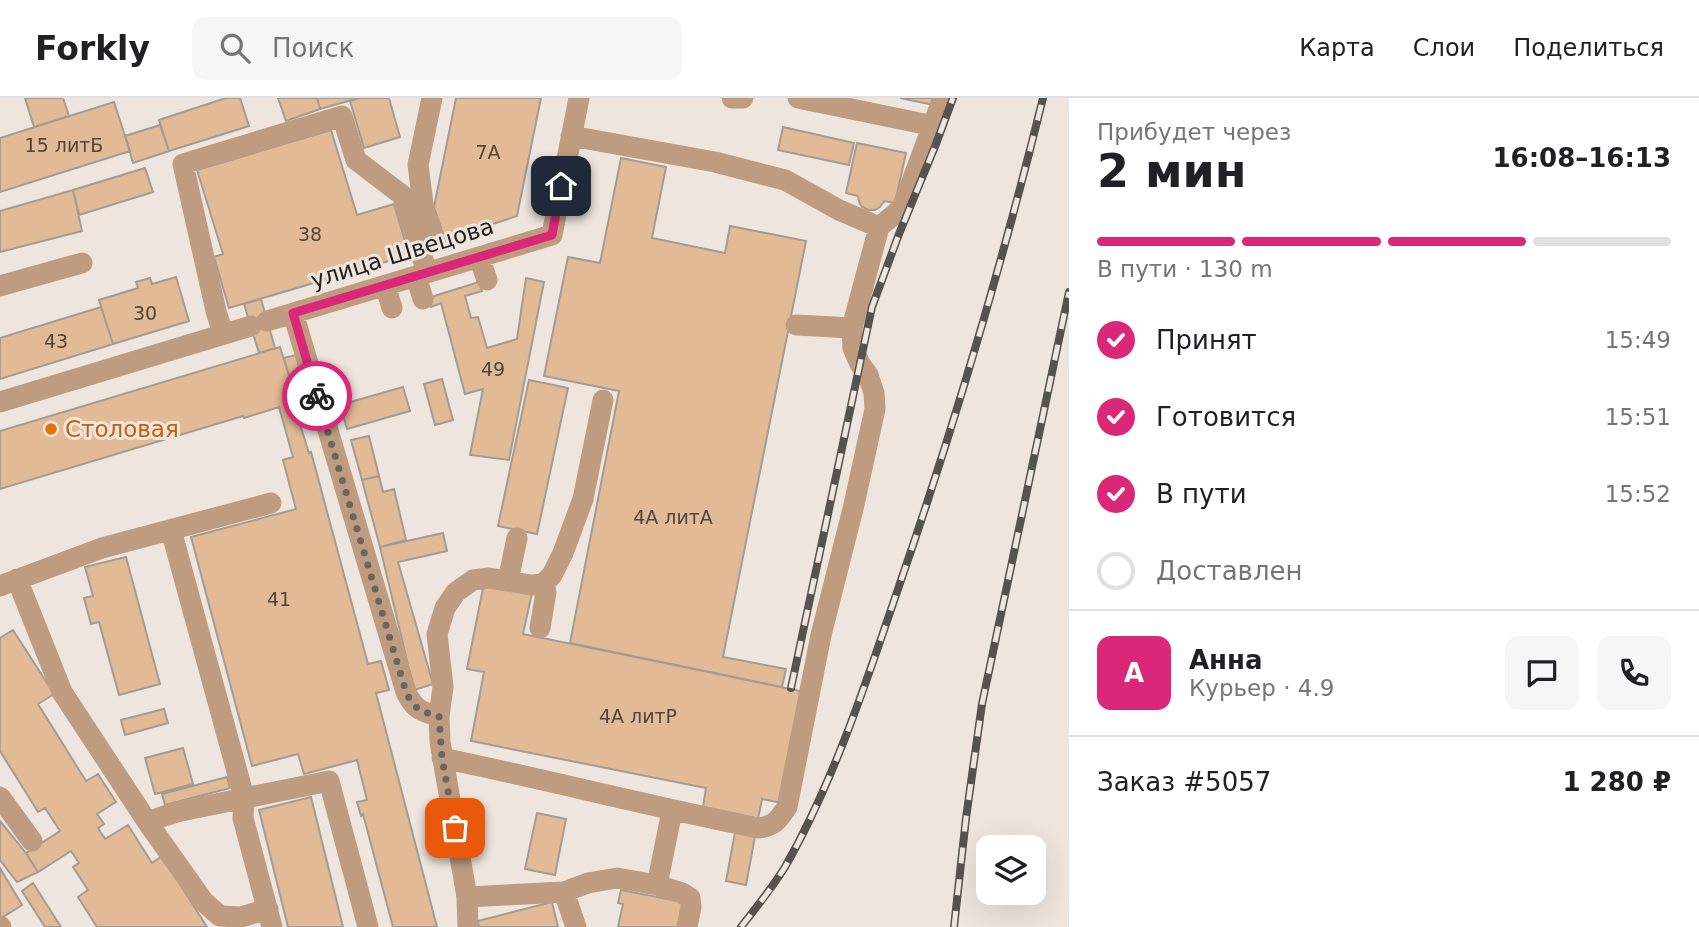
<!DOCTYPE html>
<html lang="ru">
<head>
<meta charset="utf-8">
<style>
	:root { --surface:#fff; --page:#f6f6f6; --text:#202124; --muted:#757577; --line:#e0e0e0; --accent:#db2777 }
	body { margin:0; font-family:"DejaVu Sans",sans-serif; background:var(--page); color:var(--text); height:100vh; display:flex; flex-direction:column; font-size:26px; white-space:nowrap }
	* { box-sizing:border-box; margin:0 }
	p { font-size:23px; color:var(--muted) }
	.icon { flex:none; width:38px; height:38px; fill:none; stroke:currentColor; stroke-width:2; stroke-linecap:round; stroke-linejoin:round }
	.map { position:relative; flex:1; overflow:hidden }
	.sheet { display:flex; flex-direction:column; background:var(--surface); width:630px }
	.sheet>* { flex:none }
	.controls { position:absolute; left:976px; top:737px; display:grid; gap:14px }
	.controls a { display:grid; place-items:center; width:70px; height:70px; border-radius:14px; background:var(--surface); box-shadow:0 7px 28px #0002; font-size:35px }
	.pin { position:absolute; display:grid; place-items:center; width:60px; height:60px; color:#fff; margin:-30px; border-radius:14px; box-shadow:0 4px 10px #0006 }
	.courier { position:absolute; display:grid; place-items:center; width:70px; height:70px; margin:-35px; border:5px solid #db2777; border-radius:50%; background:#fff; color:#222; box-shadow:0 2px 9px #0007 }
	.overview em { font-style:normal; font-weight:600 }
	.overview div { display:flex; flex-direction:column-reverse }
	.overview { display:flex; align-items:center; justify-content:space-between; height:119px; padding:0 28px }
	h1 { font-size:46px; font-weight:600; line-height:52px }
	.bar { display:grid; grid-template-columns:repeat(4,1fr); gap:10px 7px; align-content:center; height:84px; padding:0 28px }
	.bar i { height:9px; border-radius:5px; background:var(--line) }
	.bar .on { background:var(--accent) }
	.bar p { grid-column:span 4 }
	.line { display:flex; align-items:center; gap:18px; padding:0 28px; border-top:2px solid var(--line) }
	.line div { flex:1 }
	.round { display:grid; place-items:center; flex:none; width:74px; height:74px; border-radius:14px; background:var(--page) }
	ol { padding:0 28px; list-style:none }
	li { display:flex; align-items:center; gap:21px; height:77px }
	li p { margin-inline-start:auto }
	li .icon { padding:7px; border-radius:50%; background:var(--accent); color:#fff; stroke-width:4 }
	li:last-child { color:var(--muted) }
	li i { width:38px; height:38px; border:4px solid var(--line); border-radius:50% }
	header { display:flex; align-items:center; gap:42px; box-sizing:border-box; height:98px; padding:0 35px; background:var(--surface); border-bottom:2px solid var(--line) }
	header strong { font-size:33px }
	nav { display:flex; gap:38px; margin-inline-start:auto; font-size:24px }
	.search { width:490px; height:63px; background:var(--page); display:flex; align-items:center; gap:18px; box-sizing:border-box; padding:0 24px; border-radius:14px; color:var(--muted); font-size:26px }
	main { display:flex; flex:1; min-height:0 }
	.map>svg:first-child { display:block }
	.building { fill:#e2bb96; stroke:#a39c95; stroke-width:2 }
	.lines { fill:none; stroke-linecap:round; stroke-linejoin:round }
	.minor { stroke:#bf9c80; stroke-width:21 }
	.rail-casing { stroke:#56524e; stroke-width:8 }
	.rail { stroke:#eee6de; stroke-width:5; stroke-dasharray:16; stroke-linecap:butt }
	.done { stroke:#696560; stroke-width:7; stroke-dasharray:0 12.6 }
	.route { stroke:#db2777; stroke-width:9 }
	.food-dot { fill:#e8710a; stroke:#eee6de; stroke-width:2.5 }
	.labels { text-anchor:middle; stroke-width:6; stroke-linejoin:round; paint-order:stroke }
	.number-label { font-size:19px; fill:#52463a }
	.street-label { font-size:23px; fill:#221f1c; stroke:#eee6de }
	.food-label { font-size:23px; fill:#c56008; stroke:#eee6de; text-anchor:start }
</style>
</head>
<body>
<header>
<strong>Forkly</strong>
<div class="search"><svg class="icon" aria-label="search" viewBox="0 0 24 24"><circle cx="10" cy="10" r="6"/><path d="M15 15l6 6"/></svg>Поиск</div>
<nav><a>Карта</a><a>Слои</a><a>Поделиться</a></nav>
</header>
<main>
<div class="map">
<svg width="1069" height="829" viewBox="0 0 1069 829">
	<rect width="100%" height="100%" fill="#eee6de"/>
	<path class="building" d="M 25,0 L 63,0 L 69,18 L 34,29 Z
		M 226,0 L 240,0 L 249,28 L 169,53 L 159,22 Z
		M 278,0 L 317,0 L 320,11 L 286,23 Z
		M 317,0 L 359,0 L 320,11 Z
		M 359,0 L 389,0 L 400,39 L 364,50 L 350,3 Z
		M 456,0 L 541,0 L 517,118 L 445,142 L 434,109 Z
		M 900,0 L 935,0 L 934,7 Z
		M 114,4 L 130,53 L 0,94 L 0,40 Z
		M 160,27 L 169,53 L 133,65 L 125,38 Z
		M 783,29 L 854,45 L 849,67 L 778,52 Z
		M 331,32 L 357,117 L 394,106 L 409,157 L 229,210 L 214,159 L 223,156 L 197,72 Z
		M 857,45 L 906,55 L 895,105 L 884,103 L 880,109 L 875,112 L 868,112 L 862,109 L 859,104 L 858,98 L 846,95 Z
		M 621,60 L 666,69 L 652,140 L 725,155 L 730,128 L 806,143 L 723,559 L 786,571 L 782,589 L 570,545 L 619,293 L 544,278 L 568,159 L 600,165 Z
		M 145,70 L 153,94 L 79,117 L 73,92 Z
		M 73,92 L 82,133 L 0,154 L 0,113 Z
		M 176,179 L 189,223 L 113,246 L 99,202 L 138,190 L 136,184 L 150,180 L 152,186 Z
		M 526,180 L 544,184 L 509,362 L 470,357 L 483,291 L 465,296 L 441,205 L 431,209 L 428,200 L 479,184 L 482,193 L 465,198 L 471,220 L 478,219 L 487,250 L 517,241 Z
		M 261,201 L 275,250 L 259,255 L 244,206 Z
		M 101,209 L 113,246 L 0,281 L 0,240 Z
		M 280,249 L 297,303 L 293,304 L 309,355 L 311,354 L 368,566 L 381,563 L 389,592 L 376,595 L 437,829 L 393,829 L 363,716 L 361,718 L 357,704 L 367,702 L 357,662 L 304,676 L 298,656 L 252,668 L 191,439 L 296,411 L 283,362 L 293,359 L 279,309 L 244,320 L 243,318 L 0,391 L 0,333 Z
		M 296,257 L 302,278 L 290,281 L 284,260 Z
		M 442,281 L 453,322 L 435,327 L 424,286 Z
		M 529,282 L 568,290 L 537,436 L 498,428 Z
		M 403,289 L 410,313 L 347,331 L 340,307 Z
		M 369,338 L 379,378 L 362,382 L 351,342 Z
		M 379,378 L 383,394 L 394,391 L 406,442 L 380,449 L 362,382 Z
		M 443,435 L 447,453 L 398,464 L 433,586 L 414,592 L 380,449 Z
		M 126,459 L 160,586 L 119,597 L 99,524 L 91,526 L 84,500 L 93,498 L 85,469 Z
		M 484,485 L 532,495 L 523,536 L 805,594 L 782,705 L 762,701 L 758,721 L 703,709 L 706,690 L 471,643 L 484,574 L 467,571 Z
		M 13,532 L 54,596 L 38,606 L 86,683 L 98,676 L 116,704 L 97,716 L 104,726 L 98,730 L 105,741 L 128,727 L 152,765 L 162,758 L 207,829 L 97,829 L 78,799 L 88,792 L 73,769 L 79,765 L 71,753 L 38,774 L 26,755 L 60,733 L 45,710 L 38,714 L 0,653 L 0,540 Z
		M 164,611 L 168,625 L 125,637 L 121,622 Z
		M 183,650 L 193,686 L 155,696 L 145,660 Z
		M 227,679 L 230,690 L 165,707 L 162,696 Z
		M 311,699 L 343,829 L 288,829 L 259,712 Z
		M 537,715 L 566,721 L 555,777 L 525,771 Z
		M 0,723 L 26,755 L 38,774 L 17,784 L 0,762 Z
		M 736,729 L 756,733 L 746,787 L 726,783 Z
		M 0,770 L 22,807 L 0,821 Z
		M 33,785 L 61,829 L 45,829 L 22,793 Z
		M 621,792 L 683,804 L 678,829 L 618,829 L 623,806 L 618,805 Z
		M 552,804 L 558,829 L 479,829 L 478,823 Z"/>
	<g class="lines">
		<path class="minor" d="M 432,0 L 418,67 L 424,113 L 436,144
			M 732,0 L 743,0
			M 798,0 L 934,28
			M 571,38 L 715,64 L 785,82 L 839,112 L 879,129
			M 479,159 L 487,182
			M 416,178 L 423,201
			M 385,187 L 392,210
			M 0,188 L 82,165
			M 293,215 L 406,594 C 414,611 421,614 439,618
			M 267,223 L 552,137 L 579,0
			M 796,227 L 852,230
			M 223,236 L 216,213 L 183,66 L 342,18 L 356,62 L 402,97 L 427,174
			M 0,304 L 251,228
			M 171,432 L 244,699 L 243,720 L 272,829
			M 17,481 L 62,594 L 148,725 L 204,804 L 220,818 L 241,819 L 268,811
			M 508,483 L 517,440
			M 0,488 L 102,450 L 271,405
			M 540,530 L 546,494 L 543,486
			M 442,660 C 548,682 653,709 759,730 C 775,728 778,722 787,709 L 821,537 L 853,411 L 875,311 L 874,295 L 868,277 L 860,266 L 853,250 L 852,230 L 879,129 L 902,110 L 943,0
			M 0,699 L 32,743
			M 148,725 L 161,719 L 181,713 L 329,683 L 368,829
			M 657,787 L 672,713
			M 564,794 L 576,829
			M 467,799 L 564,794 L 588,785 L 617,780 L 657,787 L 682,795 L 690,800 L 691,809 L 687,829
			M 0,828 L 1,829
			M 468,829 L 467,799 L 440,644 L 439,618 L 443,589 L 437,536 L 445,510 L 456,494 L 473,482 L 489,480 L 531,487 L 543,486 L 552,477 L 563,455 L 583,401 L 603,302"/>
		<g class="rail-casing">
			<path id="rail" d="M 791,590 L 872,209 L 899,136 L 936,46 L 953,0
				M 741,829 C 756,810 772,790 785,769 C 833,685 866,585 897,494 C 953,332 1002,167 1043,0
				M 954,829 L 966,720 L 982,606 L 1069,194"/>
		</g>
		<use href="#rail" class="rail"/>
	</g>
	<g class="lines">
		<path class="done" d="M 317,298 L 406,594 C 414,611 421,614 439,618 L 442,660 L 455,730"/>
		<path class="route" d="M 317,298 L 293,215 L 552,137 L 561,88"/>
	</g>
	<circle class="food-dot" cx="51" cy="331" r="7"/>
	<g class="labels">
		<g class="number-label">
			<text x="64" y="54">15 литБ</text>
			<text x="488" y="61">7А</text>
			<text x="310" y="143">38</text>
			<text x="145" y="222">30</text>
			<text x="56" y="250">43</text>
			<text x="493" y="278">49</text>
			<text x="673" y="426">4А литА</text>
			<text x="279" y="508">41</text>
			<text x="638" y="625">4А литР</text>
		</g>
		<g class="street-label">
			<text transform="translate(402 155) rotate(-17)" y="8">улица Швецова</text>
		</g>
		<g class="food-label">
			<text x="65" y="339">Столовая</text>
		</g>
	</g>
</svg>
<div class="controls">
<a><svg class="icon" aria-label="layers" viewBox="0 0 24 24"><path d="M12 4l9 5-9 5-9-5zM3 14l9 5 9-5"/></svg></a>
</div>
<div class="pin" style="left:455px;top:730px;background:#ea580c"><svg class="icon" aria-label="bag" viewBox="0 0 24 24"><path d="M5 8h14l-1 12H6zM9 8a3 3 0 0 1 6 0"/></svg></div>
<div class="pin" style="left:561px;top:88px;background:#1f2937"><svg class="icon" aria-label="home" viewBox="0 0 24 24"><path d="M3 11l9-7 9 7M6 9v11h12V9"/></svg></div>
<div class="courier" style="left:317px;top:298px"><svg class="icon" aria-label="bike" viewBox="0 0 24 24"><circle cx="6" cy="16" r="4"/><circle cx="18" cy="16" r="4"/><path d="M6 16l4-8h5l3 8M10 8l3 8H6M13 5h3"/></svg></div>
</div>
<section class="sheet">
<div class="overview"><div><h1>2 мин</h1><p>Прибудет через</p></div><em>16:08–16:13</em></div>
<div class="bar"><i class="on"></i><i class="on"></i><i class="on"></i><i></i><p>В пути · 130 m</p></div>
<ol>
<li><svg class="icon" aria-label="check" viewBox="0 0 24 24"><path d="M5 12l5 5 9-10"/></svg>Принят<p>15:49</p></li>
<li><svg class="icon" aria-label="check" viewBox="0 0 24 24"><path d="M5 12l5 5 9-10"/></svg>Готовится<p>15:51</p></li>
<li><svg class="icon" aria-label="check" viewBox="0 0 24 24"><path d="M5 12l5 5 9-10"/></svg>В пути<p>15:52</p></li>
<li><i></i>Доставлен</li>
</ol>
<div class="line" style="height:126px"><b class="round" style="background:var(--accent);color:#fff">А</b><div><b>Анна</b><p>Курьер · 4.9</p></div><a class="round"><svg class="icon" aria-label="chat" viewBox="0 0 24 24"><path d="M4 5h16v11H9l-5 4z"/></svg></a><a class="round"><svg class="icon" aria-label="phone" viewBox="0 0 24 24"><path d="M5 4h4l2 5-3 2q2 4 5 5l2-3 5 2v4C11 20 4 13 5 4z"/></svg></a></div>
<div class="line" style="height:91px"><div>Заказ #5057</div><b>1 280 ₽</b></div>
</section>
</main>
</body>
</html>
